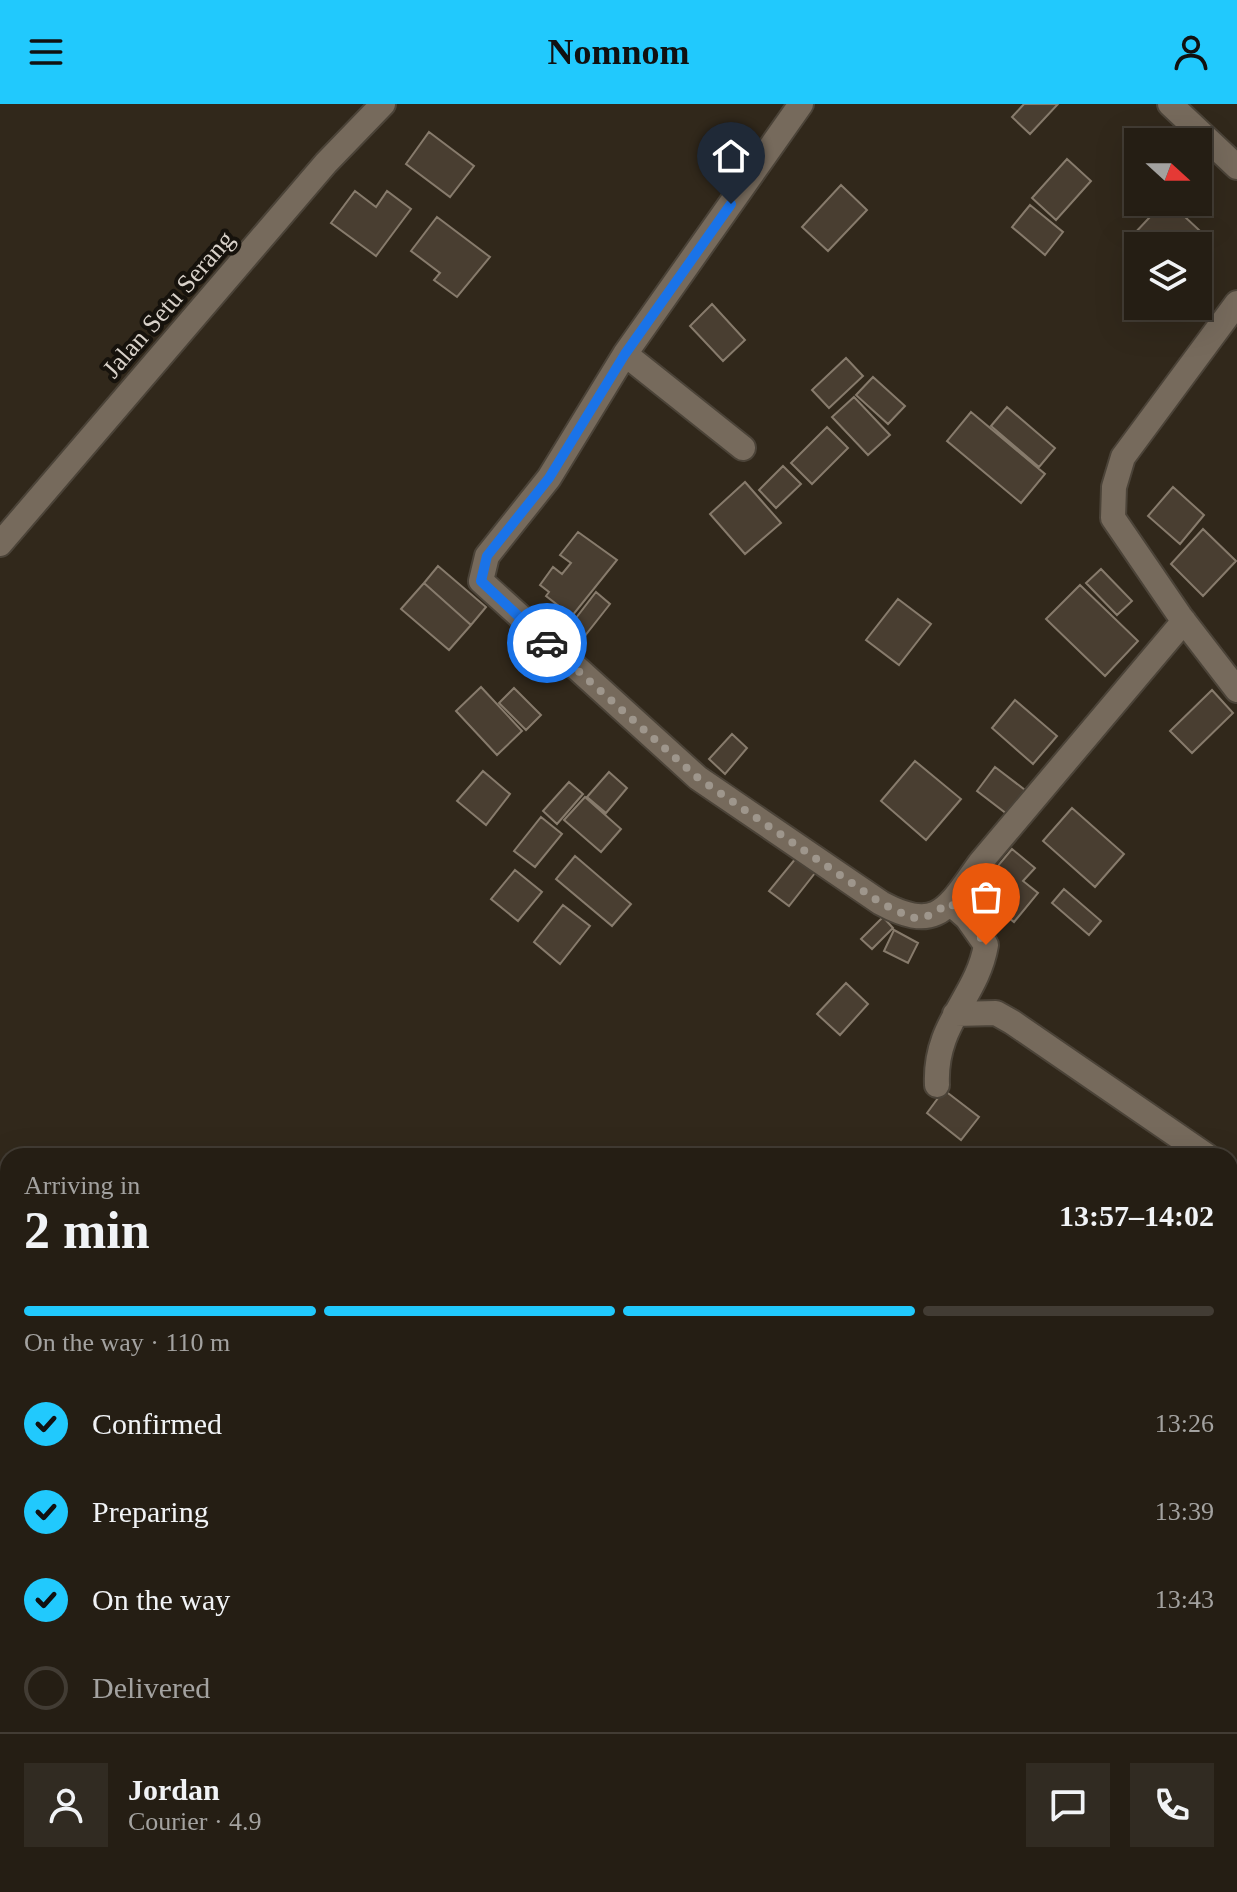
<!DOCTYPE html>
<html lang="en">
<head>
<meta charset="utf-8">
<style>
	:root { --surface:#251e14; --page:#312b22; --text:#f1f3f6; --muted:#a3a2a0; --line:#423c34; --accent:#21c9fd }
	body { margin:0; font-family:"Times New Roman",serif; background:var(--page); color:var(--text); height:100vh; display:flex; flex-direction:column; font-size:30px; white-space:nowrap }
	* { box-sizing:border-box; margin:0 }
	p { font-size:26px; color:var(--muted) }
	.icon { flex:none; width:44px; height:44px; fill:none; stroke:currentColor; stroke-width:2; stroke-linecap:round; stroke-linejoin:round }
	.map { position:relative; flex:1; overflow:hidden }
	.sheet { position:absolute; left:0px; top:1044px; width:1238px; height:744px; display:flex; flex-direction:column; background:var(--surface); border-radius:24px 24px 0 0; box-shadow:0 8px 32px #0002,0 0 0 2px var(--line) }
	.sheet>* { flex:none }
	.needle { width:52px; rotate:111deg }
	.buttons { position:absolute; left:1124px; top:24px; display:grid; gap:16px }
	.buttons a { display:grid; place-items:center; width:88px; height:88px; border-radius:0px; background:var(--surface); box-shadow:0 8px 32px #0002,0 0 0 2px var(--line); font-size:40px }
	.pin { position:absolute; display:grid; place-items:center; width:68px; height:68px; color:#fff; margin:-82px -34px; border-radius:50% 50% 50% 0; rotate:-45deg; box-shadow:0 0 8px #0007 }
	.pin .icon { rotate:45deg }
	.courier { position:absolute; display:grid; place-items:center; width:80px; height:80px; margin:-40px; border:6px solid #1a73e8; border-radius:50%; background:#fff; color:#222; box-shadow:0 2px 10px #0007 }
	.summary em { font-style:normal; font-weight:700 }
	.summary div { display:flex; flex-direction:column-reverse }
	.summary { display:flex; align-items:center; justify-content:space-between; height:136px; padding:0 24px }
	h1 { font-size:52px; font-weight:700; line-height:60px }
	.bar { display:grid; grid-template-columns:repeat(4,1fr); gap:12px 8px; align-content:center; height:96px; padding:0 24px }
	.bar i { height:10px; border-radius:6px; background:var(--line) }
	.bar .selected { background:var(--accent) }
	.bar p { grid-column:span 4 }
	.line { display:flex; align-items:center; gap:20px; padding:0 24px; border-top:2px solid var(--line) }
	.line div { flex:1 }
	.round { display:grid; place-items:center; flex:none; width:84px; height:84px; border-radius:0px; background:var(--page) }
	ol { padding:0 24px; list-style:none }
	li { display:flex; align-items:center; gap:24px; height:88px }
	li p { margin-inline-start:auto }
	li .icon { padding:8px; border-radius:50%; background:var(--accent); color:#111; stroke-width:4 }
	li:last-child { color:var(--muted) }
	li i { width:44px; height:44px; border:4px solid var(--line); border-radius:50% }
	header { display:flex; justify-content:space-between; align-items:center; height:104px; padding:0 24px; background:var(--accent); color:#111; font-size:36px; font-weight:700 }
	.map>svg:first-child { display:block }
	.building { fill:#493e31; stroke:#877b6c; stroke-width:2 }
	.lines { fill:none; stroke-linecap:round; stroke-linejoin:round }
	.minor-casing { stroke:#4b4338; stroke-width:28 }
	.tertiary-casing { stroke:#4b4338; stroke-width:28 }
	.minor { stroke:#766a5c; stroke-width:24 }
	.tertiary { stroke:#766a5c; stroke-width:24 }
	.done { stroke:#9e968c; stroke-width:8; stroke-dasharray:0 14.4 }
	.route { stroke:#1a73e8; stroke-width:10 }
	.labels { text-anchor:middle; stroke-width:8; stroke-linejoin:round; paint-order:stroke }
	.street-label { font-size:26px; fill:#d8d1c9; stroke:#16120c }
</style>
</head>
<body>
<header><svg class="icon" aria-label="menu" viewBox="0 0 24 24"><path d="M4 6h16M4 12h16M4 18h16"/></svg>Nomnom<svg class="icon" aria-label="person" viewBox="0 0 24 24"><circle cx="12" cy="8" r="4"/><path d="M4 21q1-7 8-7t8 7"/></svg></header>
<div class="map">
<svg width="1237" height="1788" viewBox="0 0 1237 1788">
	<rect width="100%" height="100%" fill="#31281b"/>
	<path class="building" d="M 1024,0 L 1058,0 L 1030,30 L 1012,13 Z
		M 429,28 L 474,62 L 450,93 L 406,60 Z
		M 1067,55 L 1091,77 L 1056,116 L 1032,94 Z
		M 841,81 L 867,106 L 828,147 L 802,123 Z
		M 355,87 L 376,103 L 387,87 L 411,105 L 376,152 L 331,119 Z
		M 1164,98 L 1169,98 L 1199,126 L 1183,142 L 1145,142 L 1133,131 Z
		M 1030,101 L 1063,128 L 1045,151 L 1012,123 Z
		M 437,113 L 490,153 L 457,193 L 434,176 L 440,169 L 411,147 Z
		M 712,200 L 745,236 L 723,257 L 690,222 Z
		M 846,254 L 863,272 L 829,304 L 812,286 Z
		M 873,273 L 905,302 L 888,320 L 856,291 Z
		M 854,293 L 890,331 L 868,351 L 832,313 Z
		M 1007,303 L 1055,344 L 1039,363 L 991,322 Z
		M 971,308 L 1045,370 L 1021,399 L 947,337 Z
		M 827,323 L 848,344 L 812,380 L 791,359 Z
		M 783,362 L 801,380 L 776,404 L 759,386 Z
		M 745,378 L 781,419 L 745,450 L 710,410 Z
		M 1173,383 L 1204,411 L 1180,440 L 1148,412 Z
		M 1203,425 L 1236,457 L 1203,492 L 1171,460 Z
		M 578,428 L 617,456 L 572,512 L 546,492 L 549,488 L 540,481 L 553,463 L 562,470 L 571,459 L 560,451 Z
		M 438,462 L 486,503 L 471,521 L 424,479 Z
		M 1101,465 L 1132,497 L 1117,511 L 1086,479 Z
		M 424,479 L 471,521 L 449,546 L 401,505 Z
		M 1080,481 L 1138,537 L 1105,572 L 1046,515 Z
		M 596,488 L 610,500 L 580,538 L 566,527 Z
		M 898,495 L 931,520 L 899,561 L 866,536 Z
		M 481,583 L 522,627 L 497,651 L 456,607 Z
		M 514,584 L 541,611 L 526,626 L 499,599 Z
		M 1212,586 L 1233,609 L 1192,649 L 1170,627 Z
		M 1015,596 L 1057,632 L 1033,660 L 992,624 Z
		M 732,630 L 747,644 L 725,670 L 709,655 Z
		M 915,657 L 961,695 L 926,736 L 881,697 Z
		M 995,663 L 1025,686 L 1007,710 L 977,687 Z
		M 483,667 L 510,690 L 486,721 L 457,697 Z
		M 609,668 L 627,684 L 606,709 L 587,693 Z
		M 569,678 L 583,690 L 557,720 L 543,707 Z
		M 585,693 L 621,725 L 601,748 L 564,716 Z
		M 1072,704 L 1124,750 L 1095,783 L 1043,737 Z
		M 541,713 L 562,730 L 535,763 L 514,747 Z
		M 1012,745 L 1035,764 L 1023,777 L 1038,789 L 1014,818 L 976,788 Z
		M 575,752 L 631,800 L 612,822 L 556,775 Z
		M 796,754 L 815,769 L 789,802 L 769,787 Z
		M 515,766 L 542,788 L 518,817 L 491,795 Z
		M 1064,785 L 1101,817 L 1089,831 L 1052,799 Z
		M 563,801 L 590,822 L 560,860 L 534,838 Z
		M 883,813 L 893,824 L 872,845 L 861,835 Z
		M 894,826 L 918,839 L 908,859 L 884,847 Z
		M 846,879 L 868,900 L 840,931 L 817,910 Z
		M 944,986 L 979,1013 L 961,1036 L 927,1009 Z"/>
	<g class="lines">
		<g class="minor-casing">
			<path id="minor" d="M 801,0 L 625,250 L 549,374 L 487,452 L 481,477 L 698,674 L 881,799 C 938,830 948,803 980,759 L 1184,517
				M 1170,0 L 1237,63
				M 1237,199 L 1123,353 L 1114,383 L 1113,414 L 1180,512 L 1237,586
				M 625,250 L 743,344
				M 955,910 L 996,909 L 1012,918 L 1207,1052
				M 937,981 C 934,919 977,894 986,841 L 967,814 L 950,799
				M 1230,1070 L 1237,1075
				M 1230,1257 L 1237,1249"/>
		</g>
		<g class="tertiary-casing">
			<path id="tertiary" d="M 0,440 L 326,59 L 383,0"/>
		</g>
		<use href="#minor" class="minor"/>
		<use href="#tertiary" class="tertiary"/>
	</g>
	<g class="lines">
		<path class="done" d="M 547,539 L 698,674 L 881,799 L 912,814 L 926,813 L 950,799 L 967,814 L 986,841"/>
		<path class="route" d="M 547,539 L 481,477 L 487,452 L 549,374 L 625,250 L 731,100"/>
	</g>
	<g class="labels">
		<g class="street-label">
			<text transform="translate(168 200) rotate(-49)" y="9">Jalan Setu Serang</text>
		</g>
	</g>
</svg>
<div class="buttons">
<a><svg class="needle" viewBox="-14 -14 28 28"><path d="M0-13l5 13h-10z" fill="#e53935"/><path d="M0 13l5-13h-10z" fill="#a3a2a0"/></svg></a>
<a><svg class="icon" aria-label="layers" viewBox="0 0 24 24"><path d="M12 4l9 5-9 5-9-5zM3 14l9 5 9-5"/></svg></a>
</div>
<div class="pin" style="left:986px;top:841px;background:#ea580c"><svg class="icon" aria-label="bag" viewBox="0 0 24 24"><path d="M5 8h14l-1 12H6zM9 8a3 3 0 0 1 6 0"/></svg></div>
<div class="pin" style="left:731px;top:100px;background:#1f2937"><svg class="icon" aria-label="home" viewBox="0 0 24 24"><path d="M3 11l9-7 9 7M6 9v11h12V9"/></svg></div>
<div class="courier" style="left:547px;top:539px"><svg class="icon" aria-label="car" viewBox="0 0 24 24"><path d="M5 17H2v-5l4-1 3-4h7l3 4 3 1v5h-3M9 17h6M6 11h13"/><circle cx="7" cy="17" r="2"/><circle cx="17" cy="17" r="2"/></svg></div>
<section class="sheet">
<div class="summary"><div><h1>2 min</h1><p>Arriving in</p></div><em>13:57–14:02</em></div>
<div class="bar"><i class="selected"></i><i class="selected"></i><i class="selected"></i><i></i><p>On the way · 110 m</p></div>
<ol>
<li><svg class="icon" aria-label="check" viewBox="0 0 24 24"><path d="M5 12l5 5 9-10"/></svg>Confirmed<p>13:26</p></li>
<li><svg class="icon" aria-label="check" viewBox="0 0 24 24"><path d="M5 12l5 5 9-10"/></svg>Preparing<p>13:39</p></li>
<li><svg class="icon" aria-label="check" viewBox="0 0 24 24"><path d="M5 12l5 5 9-10"/></svg>On the way<p>13:43</p></li>
<li><i></i>Delivered</li>
</ol>
<div class="line" style="height:144px"><a class="round"><svg class="icon" aria-label="person" viewBox="0 0 24 24"><circle cx="12" cy="8" r="4"/><path d="M4 21q1-7 8-7t8 7"/></svg></a><div><b>Jordan</b><p>Courier · 4.9</p></div><a class="round"><svg class="icon" aria-label="chat" viewBox="0 0 24 24"><path d="M4 5h16v11H9l-5 4z"/></svg></a><a class="round"><svg class="icon" aria-label="phone" viewBox="0 0 24 24"><path d="M5 4h4l2 5-3 2q2 4 5 5l2-3 5 2v4C11 20 4 13 5 4z"/></svg></a></div>
</section>
</div>
</body>
</html>
